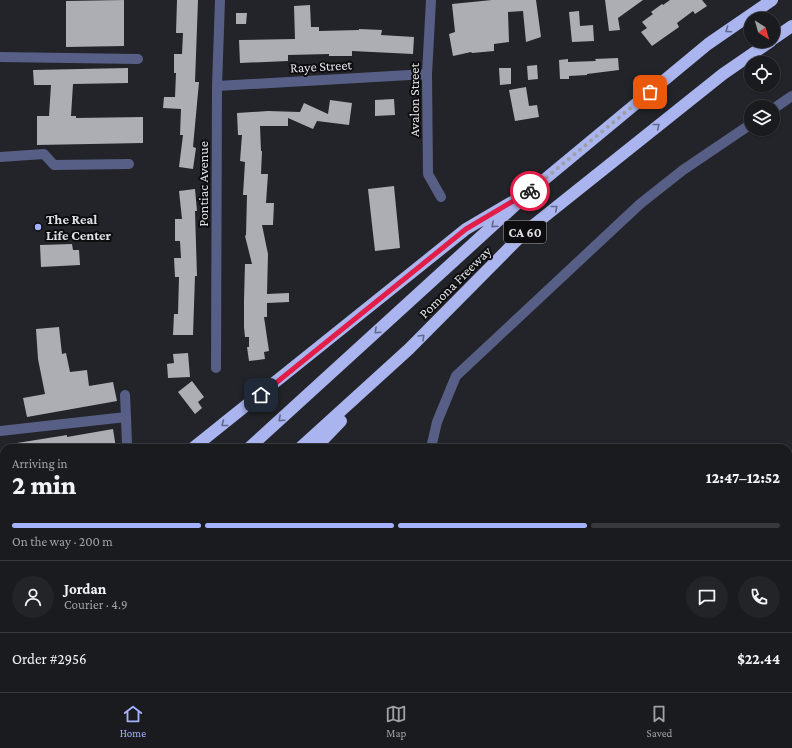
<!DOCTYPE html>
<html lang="en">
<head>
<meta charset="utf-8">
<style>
	:root { --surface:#1a1b1f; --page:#232428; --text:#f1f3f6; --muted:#9fa1a4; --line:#38393d; --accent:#a4b1fc }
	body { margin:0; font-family:"Crimson Pro",serif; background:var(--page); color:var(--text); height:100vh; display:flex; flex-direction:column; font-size:15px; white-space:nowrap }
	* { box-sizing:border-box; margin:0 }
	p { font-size:13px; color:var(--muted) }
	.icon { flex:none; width:22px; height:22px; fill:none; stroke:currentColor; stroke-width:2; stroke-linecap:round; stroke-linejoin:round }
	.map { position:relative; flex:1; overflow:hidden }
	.panel { position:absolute; left:0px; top:444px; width:792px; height:248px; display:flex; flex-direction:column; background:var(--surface); border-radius:12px 12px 0 0; box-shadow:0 1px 3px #0004,0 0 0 1px var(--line) }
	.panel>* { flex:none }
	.needle { width:26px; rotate:143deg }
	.buttons { position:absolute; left:744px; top:12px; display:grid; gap:8px }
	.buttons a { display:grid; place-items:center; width:36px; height:36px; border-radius:50%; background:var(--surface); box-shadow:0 1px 3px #0004,0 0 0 1px var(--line); font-size:20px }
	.pin { position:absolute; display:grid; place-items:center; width:34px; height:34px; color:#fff; margin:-17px; border-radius:8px; box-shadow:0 2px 6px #0006 }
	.courier { position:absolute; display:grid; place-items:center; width:40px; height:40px; margin:-20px; border:3px solid #e11d48; border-radius:50%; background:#fff; color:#222; box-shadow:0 1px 5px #0007 }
	.overview em { font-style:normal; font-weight:800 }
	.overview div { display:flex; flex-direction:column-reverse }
	.overview { display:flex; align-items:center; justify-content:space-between; height:68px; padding:0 12px }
	h1 { font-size:26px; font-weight:800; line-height:30px }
	.bar { display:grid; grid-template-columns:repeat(4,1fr); gap:6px 4px; align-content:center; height:48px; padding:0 12px }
	.bar i { height:5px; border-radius:3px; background:var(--line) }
	.bar .on { background:var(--accent) }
	.bar p { grid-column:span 4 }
	.line { display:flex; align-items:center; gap:10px; padding:0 12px; border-top:1px solid var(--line) }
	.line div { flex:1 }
	.round { display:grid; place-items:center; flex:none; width:42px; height:42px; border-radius:21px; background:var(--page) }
	.tab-bar { display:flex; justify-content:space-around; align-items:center; height:56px; border-top:1px solid var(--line); background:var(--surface); font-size:11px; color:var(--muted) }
	.tab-bar a { display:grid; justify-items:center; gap:2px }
	.tab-bar .on { color:var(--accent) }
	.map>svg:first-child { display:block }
	.water { fill:#0d0d36 }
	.building { fill:#acaeb4 }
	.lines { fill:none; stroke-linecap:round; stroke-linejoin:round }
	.minor { stroke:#585f86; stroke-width:10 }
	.highway { stroke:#aab5ef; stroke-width:12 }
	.rail { stroke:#abacaf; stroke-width:3; stroke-dasharray:2 4; stroke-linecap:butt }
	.oneway { stroke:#63698a }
	.done { stroke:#9e9fa3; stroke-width:4; stroke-dasharray:0 7.2 }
	.route { stroke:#e11d48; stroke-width:5 }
	.poi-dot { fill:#a4b1fc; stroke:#0d0d0f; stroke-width:1.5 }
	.labels { text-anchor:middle; stroke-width:4; stroke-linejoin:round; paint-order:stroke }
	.shield { fill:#0d0d0f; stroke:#a1a1a4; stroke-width:1 }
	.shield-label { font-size:13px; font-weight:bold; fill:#e0e1e4 }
	.street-label { font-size:14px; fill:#e0e1e4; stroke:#0d0d0f }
	.poi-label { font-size:14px; font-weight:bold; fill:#e0e1e4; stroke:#0d0d0f; text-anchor:start }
</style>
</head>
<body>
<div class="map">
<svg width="792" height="692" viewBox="0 0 792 692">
	<rect width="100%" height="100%" fill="#232429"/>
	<path class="water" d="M 165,688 L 319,688 L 319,692 L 161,692 Z"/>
	<path class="building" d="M 124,0 L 124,46 L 66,47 L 66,1 Z
		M 177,0 L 198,0 L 195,82 L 199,82 L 193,147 L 196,148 L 193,169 L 179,167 L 183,135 L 180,135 L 181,109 L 163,108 L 164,97 L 175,97 L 176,73 L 174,73 L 174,54 L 182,54 L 183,33 L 176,33 Z
		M 492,0 L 536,0 L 541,37 L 526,42 L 523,11 L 508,12 L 509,42 L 494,44 L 494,51 L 472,53 L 471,52 L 453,56 L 449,34 L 455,32 L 452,4 Z
		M 605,0 L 643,0 L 618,18 L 620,30 L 609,31 Z
		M 670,0 L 702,0 L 707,6 L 695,14 L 693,11 L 677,23 L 679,27 L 652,46 L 641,32 L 647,28 L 642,22 L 653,14 L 651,12 L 662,4 L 663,5 Z
		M 310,5 L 311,27 L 319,27 L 319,31 L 359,30 L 359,29 L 382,30 L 381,35 L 414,37 L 413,54 L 352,51 L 352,56 L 329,56 L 329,54 L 288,55 L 288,61 L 240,63 L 239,40 L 295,39 L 294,6 Z
		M 579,11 L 580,26 L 593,25 L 594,41 L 572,42 L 569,12 Z
		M 236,13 L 247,13 L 246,24 L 236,24 Z
		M 618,58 L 619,70 L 587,74 L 587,75 L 569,76 L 569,79 L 560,79 L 559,60 L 568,59 L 568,62 L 596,61 L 595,59 Z
		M 537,65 L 538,79 L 528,80 L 527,66 Z
		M 128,68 L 128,83 L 73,84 L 71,116 L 76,116 L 76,118 L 143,117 L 143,143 L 37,145 L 37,116 L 49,116 L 51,85 L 34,85 L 33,70 Z
		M 499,68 L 511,68 L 511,84 L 500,85 Z
		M 526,87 L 529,106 L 537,105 L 539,117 L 515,121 L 509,90 Z
		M 394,99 L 395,115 L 375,116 L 375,100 Z
		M 330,100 L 352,103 L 349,125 L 317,121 L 313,129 L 288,118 L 288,126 L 260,126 L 261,151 L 262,151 L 261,174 L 268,174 L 266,203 L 274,203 L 273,225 L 262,225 L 268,254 L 267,294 L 289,293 L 289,302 L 267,303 L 267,317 L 264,317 L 269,351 L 264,352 L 265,359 L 249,361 L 247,347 L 249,347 L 249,337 L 245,337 L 244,327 L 244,300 L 245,264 L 252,264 L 245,236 L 246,235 L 247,195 L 243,195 L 245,162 L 240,161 L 242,135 L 238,135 L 237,113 L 268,111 L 300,112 L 304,103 L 328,114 Z
		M 394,186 L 400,248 L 375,251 L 368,189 Z
		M 195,189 L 197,211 L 195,211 L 197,276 L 195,276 L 193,335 L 173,335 L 174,314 L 178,314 L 179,277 L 175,277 L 174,258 L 181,258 L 180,241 L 175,241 L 175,219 L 182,219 L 179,191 Z
		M 72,244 L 73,250 L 79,250 L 80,265 L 41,267 L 40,245 Z
		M 59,327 L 62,354 L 66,353 L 70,372 L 87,370 L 89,386 L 113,382 L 117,401 L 27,417 L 23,398 L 45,394 L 38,359 L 36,329 Z
		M 188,353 L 190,377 L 168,378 L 167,364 L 174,363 L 173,354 Z
		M 192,381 L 204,397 L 198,402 L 202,408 L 195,414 L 178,392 Z
		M 113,429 L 116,448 L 18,448 L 17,443 L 67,435 L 67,437 Z"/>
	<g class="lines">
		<path class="minor" d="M 431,0 L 427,74 L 428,174 L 441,197
			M 0,57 L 138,59
			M 217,86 L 427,74
			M 773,109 L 792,96
			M 0,157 L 44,154 L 54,165 L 129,164
			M 216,368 L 217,86 L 220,0
			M 125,395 L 126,417
			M 0,431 L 126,417 L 127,445
			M 431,448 L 437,422 L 456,376 L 640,204 L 683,170 L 751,124
			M 0,475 L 4,475
			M 788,492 L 792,467
			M 0,520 L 4,520
			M 400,692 L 400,688
			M 762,692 L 763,688"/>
		<path class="highway" d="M 773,39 L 792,26
			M 193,448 L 466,229 L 512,202
			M 249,448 L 533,189 L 708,44 L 772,0
			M 300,448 L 409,349 L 525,232 L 723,74 L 771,41
			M 315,448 L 341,421
			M 0,596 L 4,595
			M 0,673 L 4,670
			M 26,692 L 31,688
			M 98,692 L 102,688"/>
		<path class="rail" d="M 788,616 L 792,588
			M 777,692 L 778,688"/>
	</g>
	<defs><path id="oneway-chevron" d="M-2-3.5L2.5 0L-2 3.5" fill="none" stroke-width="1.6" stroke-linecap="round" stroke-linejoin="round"/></defs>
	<g class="oneway">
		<use href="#oneway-chevron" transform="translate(728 30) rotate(146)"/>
		<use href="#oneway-chevron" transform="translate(657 126) rotate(-39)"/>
		<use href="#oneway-chevron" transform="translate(555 208) rotate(-39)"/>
		<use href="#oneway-chevron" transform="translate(494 225) rotate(138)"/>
		<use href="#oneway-chevron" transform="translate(377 331) rotate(137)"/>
		<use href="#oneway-chevron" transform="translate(422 337) rotate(-45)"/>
		<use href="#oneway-chevron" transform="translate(281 419) rotate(138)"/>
		<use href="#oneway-chevron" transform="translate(224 424) rotate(142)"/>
	</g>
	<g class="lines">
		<path class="done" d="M 530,191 L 650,92"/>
		<path class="route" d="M 261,395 L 466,229 L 530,191"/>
	</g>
	<circle class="poi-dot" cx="38" cy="227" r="4"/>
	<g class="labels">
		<rect class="shield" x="504" y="221" width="42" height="22" rx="3"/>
		<g class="shield-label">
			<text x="525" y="237">CA 60</text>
		</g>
		<g class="street-label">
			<text transform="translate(321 66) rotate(-3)" y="5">Raye Street</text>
			<text transform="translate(414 100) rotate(-90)" y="5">Avalon Street</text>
			<text transform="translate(203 184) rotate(-90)" y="5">Pontiac Avenue</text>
			<text transform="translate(455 282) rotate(-45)" y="5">Pomona Freeway</text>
		</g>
		<g class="poi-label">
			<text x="46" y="224">The Real<tspan x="46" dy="16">Life Center</tspan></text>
		</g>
	</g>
</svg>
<div class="buttons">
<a><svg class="needle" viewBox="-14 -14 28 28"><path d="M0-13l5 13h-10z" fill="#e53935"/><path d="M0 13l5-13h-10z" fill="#9fa1a4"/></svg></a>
<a><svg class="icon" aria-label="locate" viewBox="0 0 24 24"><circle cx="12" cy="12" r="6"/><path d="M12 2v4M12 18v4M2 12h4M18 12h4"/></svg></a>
<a><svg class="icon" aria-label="layers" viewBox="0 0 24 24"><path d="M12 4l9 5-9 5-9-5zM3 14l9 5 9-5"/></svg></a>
</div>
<div class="pin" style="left:650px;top:92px;background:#ea580c"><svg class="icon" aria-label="bag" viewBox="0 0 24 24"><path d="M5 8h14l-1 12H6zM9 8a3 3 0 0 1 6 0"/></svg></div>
<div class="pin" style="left:261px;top:395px;background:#1f2937"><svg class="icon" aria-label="home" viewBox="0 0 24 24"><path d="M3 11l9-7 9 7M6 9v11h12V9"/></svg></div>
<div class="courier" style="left:530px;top:191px"><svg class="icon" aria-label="bike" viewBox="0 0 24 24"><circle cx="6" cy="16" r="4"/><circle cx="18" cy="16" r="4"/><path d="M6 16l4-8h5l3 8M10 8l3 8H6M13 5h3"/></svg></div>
<section class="panel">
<div class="overview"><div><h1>2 min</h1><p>Arriving in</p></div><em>12:47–12:52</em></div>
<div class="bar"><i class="on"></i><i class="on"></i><i class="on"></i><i></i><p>On the way · 200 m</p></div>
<div class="line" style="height:72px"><a class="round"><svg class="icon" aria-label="person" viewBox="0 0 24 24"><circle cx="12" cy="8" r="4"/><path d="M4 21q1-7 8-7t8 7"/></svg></a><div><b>Jordan</b><p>Courier · 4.9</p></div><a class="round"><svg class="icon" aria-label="chat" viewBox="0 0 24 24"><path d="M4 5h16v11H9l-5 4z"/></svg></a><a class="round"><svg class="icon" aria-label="phone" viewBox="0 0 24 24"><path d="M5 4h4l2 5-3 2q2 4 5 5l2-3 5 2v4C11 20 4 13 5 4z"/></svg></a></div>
<div class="line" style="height:52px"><div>Order #2956</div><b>$22.44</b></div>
</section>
</div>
<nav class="tab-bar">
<a class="on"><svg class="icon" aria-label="home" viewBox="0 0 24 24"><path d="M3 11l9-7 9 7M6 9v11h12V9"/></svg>Home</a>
<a><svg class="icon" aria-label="map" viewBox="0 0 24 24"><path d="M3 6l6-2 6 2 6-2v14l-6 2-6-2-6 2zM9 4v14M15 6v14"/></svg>Map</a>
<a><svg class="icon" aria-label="saved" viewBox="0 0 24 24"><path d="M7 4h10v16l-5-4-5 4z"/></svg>Saved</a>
</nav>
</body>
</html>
